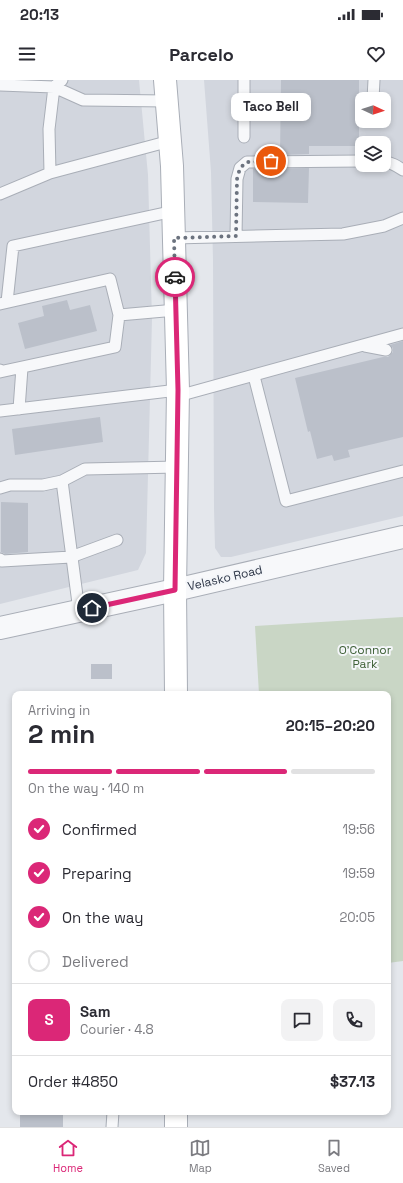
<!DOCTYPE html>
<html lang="en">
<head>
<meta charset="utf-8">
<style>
	:root { --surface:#fff; --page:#f2f2f3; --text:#2b2b33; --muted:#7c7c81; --line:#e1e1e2; --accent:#db2777 }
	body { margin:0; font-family:"Space Grotesk",sans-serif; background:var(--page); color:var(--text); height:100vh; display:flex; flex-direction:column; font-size:15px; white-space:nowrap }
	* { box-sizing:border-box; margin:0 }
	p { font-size:13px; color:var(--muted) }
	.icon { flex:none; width:22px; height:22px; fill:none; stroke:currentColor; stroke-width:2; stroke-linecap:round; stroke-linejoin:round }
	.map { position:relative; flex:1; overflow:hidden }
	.sheet { position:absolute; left:12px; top:611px; width:379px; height:424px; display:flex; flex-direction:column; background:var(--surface); border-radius:8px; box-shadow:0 2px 6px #0003 }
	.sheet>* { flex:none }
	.needle { width:26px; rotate:93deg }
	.fabs { position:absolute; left:355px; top:12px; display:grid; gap:8px }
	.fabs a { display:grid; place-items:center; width:36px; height:36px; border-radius:8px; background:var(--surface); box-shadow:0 2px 6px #0003; font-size:20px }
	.pin { position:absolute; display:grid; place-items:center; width:34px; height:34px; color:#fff; margin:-17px; border:2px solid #fff; border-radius:50%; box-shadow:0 1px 4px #0007 }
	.courier { position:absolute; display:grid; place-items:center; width:40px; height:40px; margin:-20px; border:3px solid #db2777; border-radius:50%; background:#fff; color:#222; box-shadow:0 1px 5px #0007 }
	.bubble { position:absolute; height:28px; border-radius:8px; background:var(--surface); box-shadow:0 2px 6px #0003; font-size:13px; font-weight:700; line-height:28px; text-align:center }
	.summary em { font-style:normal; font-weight:700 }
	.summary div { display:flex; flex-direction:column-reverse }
	.summary { display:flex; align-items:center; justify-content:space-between; height:68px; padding:0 16px }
	h1 { font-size:26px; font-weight:700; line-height:30px }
	.bar { display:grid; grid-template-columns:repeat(4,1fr); gap:6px 4px; align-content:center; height:48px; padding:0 16px }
	.bar i { height:5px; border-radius:3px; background:var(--line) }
	.bar .on { background:var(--accent) }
	.bar p { grid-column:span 4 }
	.line { display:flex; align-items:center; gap:10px; padding:0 16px; border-top:1px solid var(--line) }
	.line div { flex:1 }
	.round { display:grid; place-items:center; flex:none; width:42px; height:42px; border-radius:8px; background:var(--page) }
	ol { padding:0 16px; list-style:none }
	li { display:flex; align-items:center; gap:12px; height:44px }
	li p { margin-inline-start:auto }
	li .icon { padding:4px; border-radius:50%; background:var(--accent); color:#fff; stroke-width:4 }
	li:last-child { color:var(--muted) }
	li i { width:22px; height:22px; border:2px solid var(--line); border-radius:50% }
	.status { display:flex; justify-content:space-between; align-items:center; height:28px; padding:0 20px; background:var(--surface); direction:ltr }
	.status svg { height:11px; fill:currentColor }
	header { display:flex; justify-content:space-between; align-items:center; height:52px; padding:0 16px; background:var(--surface); font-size:18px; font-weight:700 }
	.dock { display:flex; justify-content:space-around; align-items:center; height:56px; border-top:1px solid var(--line); background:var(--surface); font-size:11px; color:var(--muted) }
	.dock a { display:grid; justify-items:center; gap:2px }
	.dock .on { color:var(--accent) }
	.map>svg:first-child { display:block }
	.built { fill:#d2d6de; fill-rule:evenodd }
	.green { fill:#c9d6c5 }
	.building { fill:#bbc0ca }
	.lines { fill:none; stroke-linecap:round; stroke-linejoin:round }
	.service-casing { stroke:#a9aeb7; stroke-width:13 }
	.tertiary-casing { stroke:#a9aeb7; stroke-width:24 }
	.secondary-casing { stroke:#a9aeb7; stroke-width:24 }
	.service { stroke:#f7f8fa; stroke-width:11 }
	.tertiary { stroke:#f7f8fa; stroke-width:22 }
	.secondary { stroke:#fff; stroke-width:22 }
	.done { stroke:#6c737f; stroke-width:4; stroke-dasharray:0 7.2 }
	.route { stroke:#db2777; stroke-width:5 }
	.labels { text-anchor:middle; stroke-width:4; stroke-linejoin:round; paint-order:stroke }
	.street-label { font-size:12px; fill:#2b3445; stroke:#f4f6f9 }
	.park-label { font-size:12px; fill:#3f6138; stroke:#f4f6f9 }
</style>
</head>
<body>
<div class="status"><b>20:13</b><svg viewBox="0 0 49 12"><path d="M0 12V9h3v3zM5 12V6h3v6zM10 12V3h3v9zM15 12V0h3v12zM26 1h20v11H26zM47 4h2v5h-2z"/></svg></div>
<header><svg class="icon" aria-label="menu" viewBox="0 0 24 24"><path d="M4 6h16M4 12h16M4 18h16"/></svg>Parcelo<svg class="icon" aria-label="heart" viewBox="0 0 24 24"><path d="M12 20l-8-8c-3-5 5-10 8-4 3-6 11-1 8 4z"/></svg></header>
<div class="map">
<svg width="403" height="1047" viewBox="0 0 403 1047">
	<rect width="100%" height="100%" fill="#e4e7ec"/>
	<path class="built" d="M 0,0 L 139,0 L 148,95 L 152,239 L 146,473 L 138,490 L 0,524 Z
		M 204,0 L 403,0 L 403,436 L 231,477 L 221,477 L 215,468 L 214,428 L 213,180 L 211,92 ZM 362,19 L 384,19 L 384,41 L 362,41 ZM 362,63 L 384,63 L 384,85 L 362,85 Z"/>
	<path class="green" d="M 403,537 L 403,881 L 388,883 L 388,614 L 259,614 L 255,546 Z"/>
	<path class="building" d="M 281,0 L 359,0 L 359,66 L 309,66 L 309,74 L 280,75 Z
		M 309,88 L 308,123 L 253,122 L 253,89 Z
		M 67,220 L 70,230 L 90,225 L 97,251 L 25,269 L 18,243 L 44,236 L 42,226 Z
		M 403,261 L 403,357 L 348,370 L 350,377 L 334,381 L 332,375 L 317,379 L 310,351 L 308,352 L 295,298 L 383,277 L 388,277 L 393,272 L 393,268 L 390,265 Z
		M 100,337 L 103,362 L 15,375 L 12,349 Z
		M 1,422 L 28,423 L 28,472 L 5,474 L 1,472 Z
		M 91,584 L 112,584 L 112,599 L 91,599 Z
		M 20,1032 L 63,1032 L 63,1047 L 20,1047 Z"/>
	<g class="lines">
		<g class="service-casing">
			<path id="service" d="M 244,0 L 244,57
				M 0,5 L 54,7 L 83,20 L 167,21
				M 373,19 L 374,0
				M 384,82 C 391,82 397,86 403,90
				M 50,93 L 49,49 L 54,7 L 62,0
				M 0,114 L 50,93 L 170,61
				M 236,156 L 237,99 L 240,88 L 247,82 L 362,81
				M 174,158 L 343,154 L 384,146 L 403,138
				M 7,222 L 13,166 L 174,131
				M 0,224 L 110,199 L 119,235 L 115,267 L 0,292 L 0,290
				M 119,235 L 176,230
				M 365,266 L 386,270
				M 254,296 L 286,421 L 403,391
				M 178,316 L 403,254
				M 19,329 L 22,288
				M 0,331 L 178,310
				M 0,408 L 10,405 L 43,405 L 62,401
				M 0,479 L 2,481 L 71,477 L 117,460
				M 79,531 L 62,401 L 85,389 L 177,387
				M 112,1047 L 113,1032"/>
		</g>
		<g class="tertiary-casing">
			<path id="tertiary" d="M 0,548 L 175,510 L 403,457"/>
		</g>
		<g class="secondary-casing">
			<path id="secondary" d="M 165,0 L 172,86 L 178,310 L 175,510 L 176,614
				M 176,1047 L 176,1032"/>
		</g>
		<use href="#service" class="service"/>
		<use href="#tertiary" class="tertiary"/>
		<use href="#secondary" class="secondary"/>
	</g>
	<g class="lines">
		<path class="done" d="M 175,197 L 174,158 L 236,156 L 237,99 L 240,88 L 247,82 L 271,81"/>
		<path class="route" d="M 92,528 L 175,510 L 178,310 L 175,197"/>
	</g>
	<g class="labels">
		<g class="street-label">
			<text transform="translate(225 498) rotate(-13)" y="4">Velasko Road</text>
		</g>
		<g class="park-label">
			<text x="365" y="574">O'Connor<tspan x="365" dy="14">Park</tspan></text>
		</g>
	</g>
</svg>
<div class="fabs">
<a><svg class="needle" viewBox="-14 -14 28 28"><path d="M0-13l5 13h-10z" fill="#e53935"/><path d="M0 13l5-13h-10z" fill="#7c7c81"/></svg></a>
<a><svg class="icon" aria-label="layers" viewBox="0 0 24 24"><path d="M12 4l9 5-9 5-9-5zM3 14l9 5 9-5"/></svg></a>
</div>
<div class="pin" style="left:271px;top:81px;background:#ea580c"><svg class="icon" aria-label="bag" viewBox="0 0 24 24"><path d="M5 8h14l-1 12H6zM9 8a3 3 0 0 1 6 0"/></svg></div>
<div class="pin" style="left:92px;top:528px;background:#1f2937"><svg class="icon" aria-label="home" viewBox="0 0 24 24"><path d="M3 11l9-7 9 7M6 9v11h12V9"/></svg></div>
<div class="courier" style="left:175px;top:197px"><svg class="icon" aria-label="car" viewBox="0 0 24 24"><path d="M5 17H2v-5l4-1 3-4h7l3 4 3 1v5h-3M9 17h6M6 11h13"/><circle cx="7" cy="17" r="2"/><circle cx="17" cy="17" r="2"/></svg></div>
<div class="bubble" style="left:231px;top:13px;width:80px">Taco Bell</div>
<section class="sheet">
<div class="summary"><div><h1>2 min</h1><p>Arriving in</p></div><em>20:15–20:20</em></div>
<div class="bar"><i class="on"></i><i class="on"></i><i class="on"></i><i></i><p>On the way · 140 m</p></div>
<ol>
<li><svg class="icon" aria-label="check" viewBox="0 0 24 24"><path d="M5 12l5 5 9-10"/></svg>Confirmed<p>19:56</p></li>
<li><svg class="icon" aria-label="check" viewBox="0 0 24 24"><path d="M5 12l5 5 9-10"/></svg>Preparing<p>19:59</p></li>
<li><svg class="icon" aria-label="check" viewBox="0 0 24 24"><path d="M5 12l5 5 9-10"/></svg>On the way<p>20:05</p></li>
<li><i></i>Delivered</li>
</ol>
<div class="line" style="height:72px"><b class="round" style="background:var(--accent);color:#fff">S</b><div><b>Sam</b><p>Courier · 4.8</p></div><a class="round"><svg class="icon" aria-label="chat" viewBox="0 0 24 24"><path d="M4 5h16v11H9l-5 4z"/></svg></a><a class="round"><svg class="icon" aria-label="phone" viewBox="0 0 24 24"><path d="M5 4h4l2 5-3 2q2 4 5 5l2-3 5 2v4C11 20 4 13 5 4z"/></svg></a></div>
<div class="line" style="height:52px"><div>Order #4850</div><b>$37.13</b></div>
</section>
</div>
<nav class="dock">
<a class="on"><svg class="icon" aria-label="home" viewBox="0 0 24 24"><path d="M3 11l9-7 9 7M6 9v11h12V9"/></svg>Home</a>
<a><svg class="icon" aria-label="map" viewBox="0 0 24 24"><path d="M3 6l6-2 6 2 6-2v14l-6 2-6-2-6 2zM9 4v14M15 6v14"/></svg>Map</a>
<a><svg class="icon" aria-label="saved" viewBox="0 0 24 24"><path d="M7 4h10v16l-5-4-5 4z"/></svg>Saved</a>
</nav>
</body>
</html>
